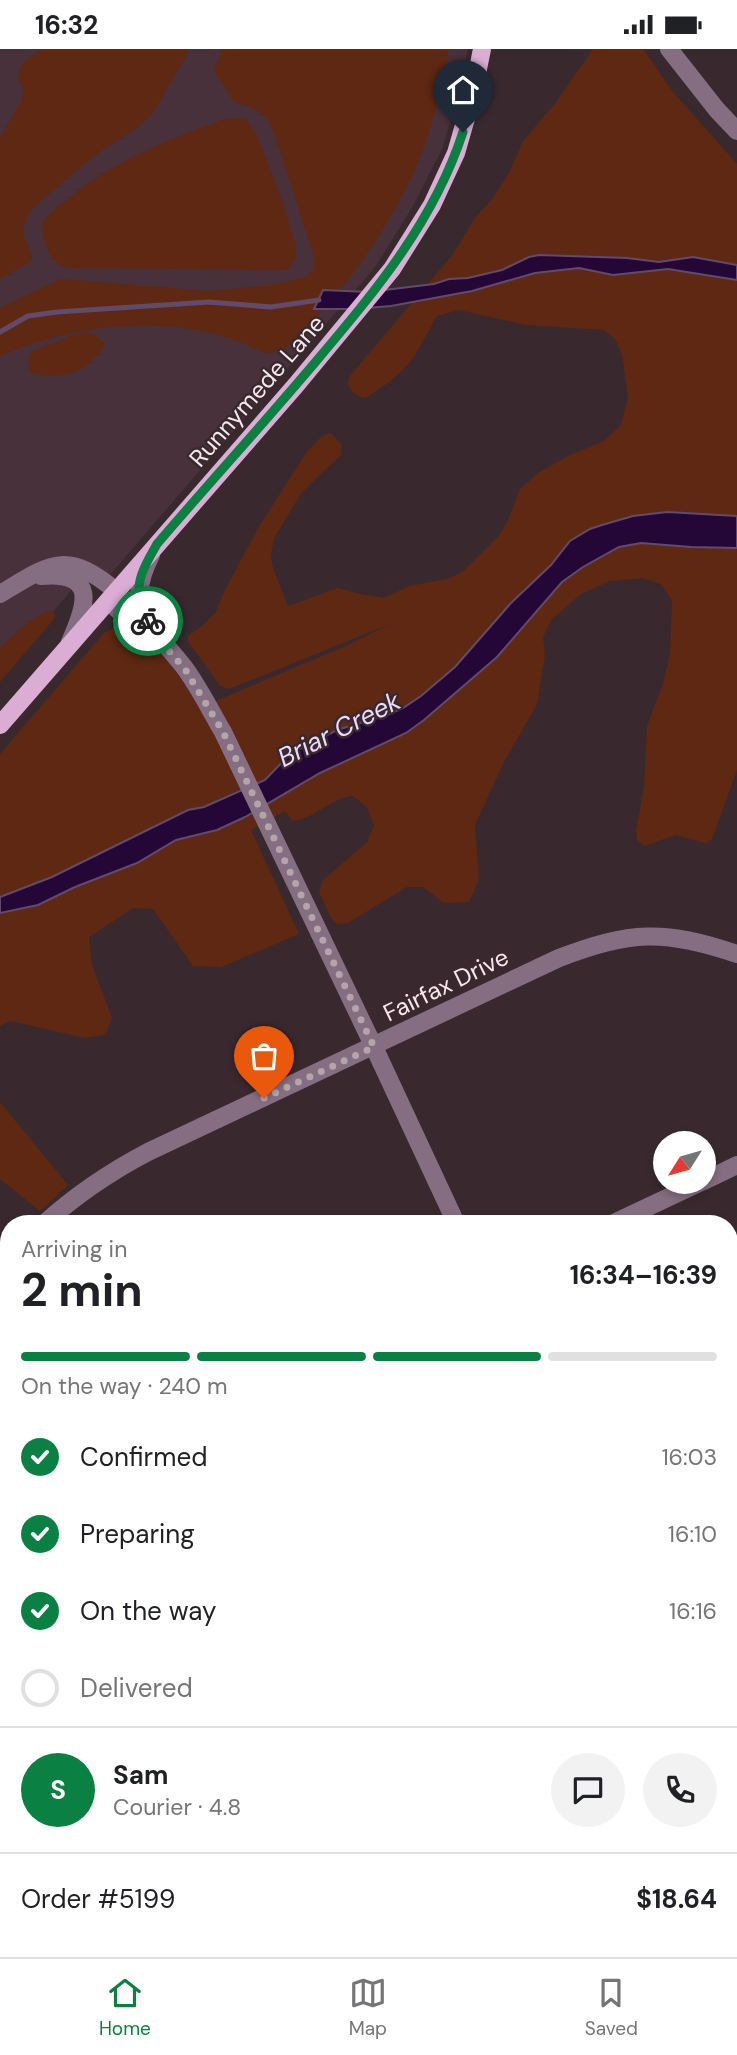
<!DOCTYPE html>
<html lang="en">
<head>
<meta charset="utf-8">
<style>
	:root { --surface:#fff; --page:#f2f2f2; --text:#202124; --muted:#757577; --line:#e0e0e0; --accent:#0b8043 }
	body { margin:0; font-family:"DM Sans",sans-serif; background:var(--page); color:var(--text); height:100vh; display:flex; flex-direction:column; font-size:26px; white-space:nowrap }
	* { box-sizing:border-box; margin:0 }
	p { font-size:23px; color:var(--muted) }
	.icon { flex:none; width:38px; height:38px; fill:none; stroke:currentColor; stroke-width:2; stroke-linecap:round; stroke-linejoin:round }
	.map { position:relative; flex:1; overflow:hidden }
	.side { position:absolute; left:0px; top:1166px; width:738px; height:744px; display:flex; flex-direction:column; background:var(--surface); border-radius:28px 28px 0 0; box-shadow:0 4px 10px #0003 }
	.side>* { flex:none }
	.needle { width:46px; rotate:233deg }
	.tools { position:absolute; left:653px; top:1082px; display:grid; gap:14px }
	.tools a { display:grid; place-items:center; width:63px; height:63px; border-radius:50%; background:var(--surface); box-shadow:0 4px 10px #0003; font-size:35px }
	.pin { position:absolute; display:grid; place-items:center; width:60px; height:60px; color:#fff; margin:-72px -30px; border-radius:50% 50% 50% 0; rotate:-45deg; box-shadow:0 0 7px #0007 }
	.pin .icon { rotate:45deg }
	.courier { position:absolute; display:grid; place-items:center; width:70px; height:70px; margin:-35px; border:5px solid #0b8043; border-radius:50%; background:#fff; color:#222; box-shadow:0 2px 9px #0007 }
	.head em { font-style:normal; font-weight:700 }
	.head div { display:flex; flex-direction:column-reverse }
	.head { display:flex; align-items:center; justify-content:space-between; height:119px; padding:0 21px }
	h1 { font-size:46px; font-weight:700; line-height:52px }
	.bar { display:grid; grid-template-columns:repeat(4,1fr); gap:10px 7px; align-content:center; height:84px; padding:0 21px }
	.bar i { height:9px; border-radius:5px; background:var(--line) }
	.bar .selected { background:var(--accent) }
	.bar p { grid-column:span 4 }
	.line { display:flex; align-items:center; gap:18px; padding:0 21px; border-top:2px solid var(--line) }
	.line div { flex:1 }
	.round { display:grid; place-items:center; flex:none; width:74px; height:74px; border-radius:37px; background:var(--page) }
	ol { padding:0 21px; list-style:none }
	li { display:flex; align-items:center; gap:21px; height:77px }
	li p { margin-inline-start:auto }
	li .icon { padding:7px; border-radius:50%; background:var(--accent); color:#fff; stroke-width:4 }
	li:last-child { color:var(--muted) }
	li i { width:38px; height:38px; border:4px solid var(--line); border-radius:50% }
	.status { display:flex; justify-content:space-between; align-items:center; height:49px; padding:0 35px; background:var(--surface); direction:ltr }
	.status svg { height:19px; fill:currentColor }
	.menu { display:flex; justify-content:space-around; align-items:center; height:98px; border-top:2px solid var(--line); background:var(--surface); font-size:19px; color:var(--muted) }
	.menu a { display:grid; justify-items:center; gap:4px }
	.menu .selected { color:var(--accent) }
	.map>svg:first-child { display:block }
	.built { fill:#48313a }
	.green { fill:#5e2812 }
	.water { fill:#240737; stroke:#624a6d; stroke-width:2 }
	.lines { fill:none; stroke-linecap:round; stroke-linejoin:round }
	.stream { stroke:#624a6d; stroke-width:5 }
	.minor { stroke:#856e81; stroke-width:18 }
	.major { stroke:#dbadd5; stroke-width:18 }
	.done { stroke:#b3a5aa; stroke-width:7; stroke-dasharray:0 12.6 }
	.route { stroke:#0b8043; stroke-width:9 }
	.labels { text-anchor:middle; stroke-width:5; stroke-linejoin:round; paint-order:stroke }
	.street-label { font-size:24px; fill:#f4e8ec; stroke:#39292f }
	.water-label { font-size:26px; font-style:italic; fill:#ebdbfc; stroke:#39292f }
</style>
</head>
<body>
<div class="status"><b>16:32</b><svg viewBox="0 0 49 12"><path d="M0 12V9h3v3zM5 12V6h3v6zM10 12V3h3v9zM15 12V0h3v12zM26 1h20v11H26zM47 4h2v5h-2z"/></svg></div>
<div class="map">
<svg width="737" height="1908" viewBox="0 0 737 1908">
	<rect width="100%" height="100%" fill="#39292f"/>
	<path class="built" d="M 0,0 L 468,0 L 458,47 L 442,100 L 413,157 L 376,217 L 102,535 L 86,524 L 0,625 Z"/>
	<path class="green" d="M 42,0 L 188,0 L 188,4 L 154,62 L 138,78 L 95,106 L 37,155 L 28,165 L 24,177 L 24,188 L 32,207 L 32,212 L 0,230 L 0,89 L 21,52 L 23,41 L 18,28 L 20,19 L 24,13 Z
		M 222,0 L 449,0 C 442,37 434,73 420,108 C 397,166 352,232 308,277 C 301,285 294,294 285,299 C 279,302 271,304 264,304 C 186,262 79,272 0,307 L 0,259 L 61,230 L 209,242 L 271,236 L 306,228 L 313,221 L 314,208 L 275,86 L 267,69 L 251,58 L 237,54 L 230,48 L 222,33 L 216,27 L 214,21 Z
		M 593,0 L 643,0 L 673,43 L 737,115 L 737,721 L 712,790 L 706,794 L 675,786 L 645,797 L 637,791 L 636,782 L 644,737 L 647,677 L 663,635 L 670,604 L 672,552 L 661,535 L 643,529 L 610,532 L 581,545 L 552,570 L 543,588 L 545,606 L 537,655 L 504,713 L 475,776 L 479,830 L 469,853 L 444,854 L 423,838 L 407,838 L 348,874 L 336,875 L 330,867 L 319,843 L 322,832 L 367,793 L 374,776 L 367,758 L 353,747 C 330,749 315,770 292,772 L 285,762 L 251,781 L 299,885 L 221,918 L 193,917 L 153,860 L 133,859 L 89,888 L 92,916 L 112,969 L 105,986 L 85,989 L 10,972 L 0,977 L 0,705 L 104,584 C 129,564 168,611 181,630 C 188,639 193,650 199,659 L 348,596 L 390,575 L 229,640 L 220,637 L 188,592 L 188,587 L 202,577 L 216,563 L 225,541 L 258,479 L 306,404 L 322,387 L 331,384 L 341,395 L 342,405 L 302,443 L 274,489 L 271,505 L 273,519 L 288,557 L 338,539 L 356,544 L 384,549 L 409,537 L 447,530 L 464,522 L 498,488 L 508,471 L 520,440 L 538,424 L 570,406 L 604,392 L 621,376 L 628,349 L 622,305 L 615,290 L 604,281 L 526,276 L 459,261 L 437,267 C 429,280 423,293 415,306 C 403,324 384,338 365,349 C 357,348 351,342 348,335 L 349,328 L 454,204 L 474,170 L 493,149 L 509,124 L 523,92 L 554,56 Z
		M 228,69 L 245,69 L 256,84 L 282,151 L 296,197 L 295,210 L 287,221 L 76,219 C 72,218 68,219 65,218 C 47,213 43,189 42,173 C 95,120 158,93 228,69 Z
		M 87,283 L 97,287 L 104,294 C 103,302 101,303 95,308 C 91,312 92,313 87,316 C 73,327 47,330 31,323 L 28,313 L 32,302 L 79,284 Z
		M 51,562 L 55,565 L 54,570 L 0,633 L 0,599 C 14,586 31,567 51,562 Z
		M 0,1053 L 68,1136 L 40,1162 L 0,1130 Z"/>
	<path class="water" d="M 539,206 L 627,209 L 659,213 L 693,208 L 737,216 L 737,231 L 668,220 L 613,226 L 579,219 L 535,224 L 472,242 L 391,257 L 354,260 L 314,260 L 323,241 L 368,243 L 434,235 L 449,230 L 468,229 L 502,221 L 529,208 Z
		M 667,463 L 737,467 L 737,499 L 691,498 L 641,494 L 619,498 L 583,518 L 562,533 L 497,608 L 424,671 L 406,684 L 320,724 L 245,768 L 217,781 L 176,791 L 137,814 L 75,838 L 38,856 L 0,864 L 0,848 L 52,828 L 188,761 L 204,758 L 265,731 L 290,705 L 337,681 L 387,666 L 403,659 L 421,647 L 455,618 L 511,554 L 551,516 L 570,492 L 590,480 L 602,476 L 633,467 Z"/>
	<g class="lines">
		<path class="stream" d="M 0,283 L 28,267 L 57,263 L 209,253 L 271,258 L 319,251"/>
		<path class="minor" d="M 669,0 L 717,61 L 737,82
			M 151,506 C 122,562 152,577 184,618 C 199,638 210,661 223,683 L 374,998 L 456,1174
			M 41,527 C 99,522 86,557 70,593
			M 0,545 C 50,515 66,500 116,542
			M 108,552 L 135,576 L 156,590
			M 704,1132 L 737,1116
			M 45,1174 C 77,1145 110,1123 148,1103 L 559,909 C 630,882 664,880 737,905
			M 614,1174 L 703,1132
			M 0,1219 L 9,1210
			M 0,1461 L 9,1457
			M 730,1497 L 737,1494
			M 0,1840 L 9,1836
			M 730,1854 L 737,1850
			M 230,1900 L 234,1908
			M 185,1908 L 199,1900
			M 635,1908 L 648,1900"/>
		<path class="major" d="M 0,676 L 296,336 L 392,220 L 432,156 L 456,104 L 473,45 L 482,0
			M 0,1616 L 9,1641
			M 122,1900 L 126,1908"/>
	</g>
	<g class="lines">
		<path class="done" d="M 148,572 L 162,594 L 185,620 L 223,683 L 374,998 L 264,1049"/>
		<path class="route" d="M 148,572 C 131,540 140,525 157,495 C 210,433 265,373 318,310 C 377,240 434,172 463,83"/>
	</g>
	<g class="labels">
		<g class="street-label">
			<text transform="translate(257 342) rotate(-49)" y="8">Runnymede Lane</text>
			<text transform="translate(446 936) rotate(-26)" y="8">Fairfax Drive</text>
		</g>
		<g class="water-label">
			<text transform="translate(339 680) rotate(-27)" y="9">Briar Creek</text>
		</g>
	</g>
</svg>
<div class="tools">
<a><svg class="needle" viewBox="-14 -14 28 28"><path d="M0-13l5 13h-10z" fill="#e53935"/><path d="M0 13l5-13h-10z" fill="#757577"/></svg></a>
</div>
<div class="pin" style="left:264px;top:1049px;background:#ea580c"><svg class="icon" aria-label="bag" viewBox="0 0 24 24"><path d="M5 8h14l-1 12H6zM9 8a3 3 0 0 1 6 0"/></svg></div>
<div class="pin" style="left:463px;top:83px;background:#1f2937"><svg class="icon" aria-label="home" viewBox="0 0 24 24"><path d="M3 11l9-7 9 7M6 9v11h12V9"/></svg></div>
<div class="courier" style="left:148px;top:572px"><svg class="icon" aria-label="bike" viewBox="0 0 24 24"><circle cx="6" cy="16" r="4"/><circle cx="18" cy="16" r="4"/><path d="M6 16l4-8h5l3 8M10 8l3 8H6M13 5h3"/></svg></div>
<section class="side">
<div class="head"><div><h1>2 min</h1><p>Arriving in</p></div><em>16:34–16:39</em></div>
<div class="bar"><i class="selected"></i><i class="selected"></i><i class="selected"></i><i></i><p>On the way · 240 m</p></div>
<ol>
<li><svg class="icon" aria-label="check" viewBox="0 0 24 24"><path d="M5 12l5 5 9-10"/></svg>Confirmed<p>16:03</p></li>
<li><svg class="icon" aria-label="check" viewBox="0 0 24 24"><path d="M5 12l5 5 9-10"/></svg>Preparing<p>16:10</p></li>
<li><svg class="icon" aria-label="check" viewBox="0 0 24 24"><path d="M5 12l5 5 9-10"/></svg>On the way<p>16:16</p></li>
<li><i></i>Delivered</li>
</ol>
<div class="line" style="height:126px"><b class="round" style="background:var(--accent);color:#fff">S</b><div><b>Sam</b><p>Courier · 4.8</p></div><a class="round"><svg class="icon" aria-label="chat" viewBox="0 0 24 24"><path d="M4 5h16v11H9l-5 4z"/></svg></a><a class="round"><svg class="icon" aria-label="phone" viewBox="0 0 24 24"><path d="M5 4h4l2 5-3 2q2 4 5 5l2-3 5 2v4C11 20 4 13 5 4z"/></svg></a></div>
<div class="line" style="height:91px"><div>Order #5199</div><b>$18.64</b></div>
</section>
</div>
<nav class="menu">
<a class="selected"><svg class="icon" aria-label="home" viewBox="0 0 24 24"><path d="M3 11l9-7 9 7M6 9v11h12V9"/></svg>Home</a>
<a><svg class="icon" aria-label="map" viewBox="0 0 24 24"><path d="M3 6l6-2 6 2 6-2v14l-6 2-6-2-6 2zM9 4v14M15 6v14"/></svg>Map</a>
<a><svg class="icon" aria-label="saved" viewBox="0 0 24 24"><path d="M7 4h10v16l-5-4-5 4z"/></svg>Saved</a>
</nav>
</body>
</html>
